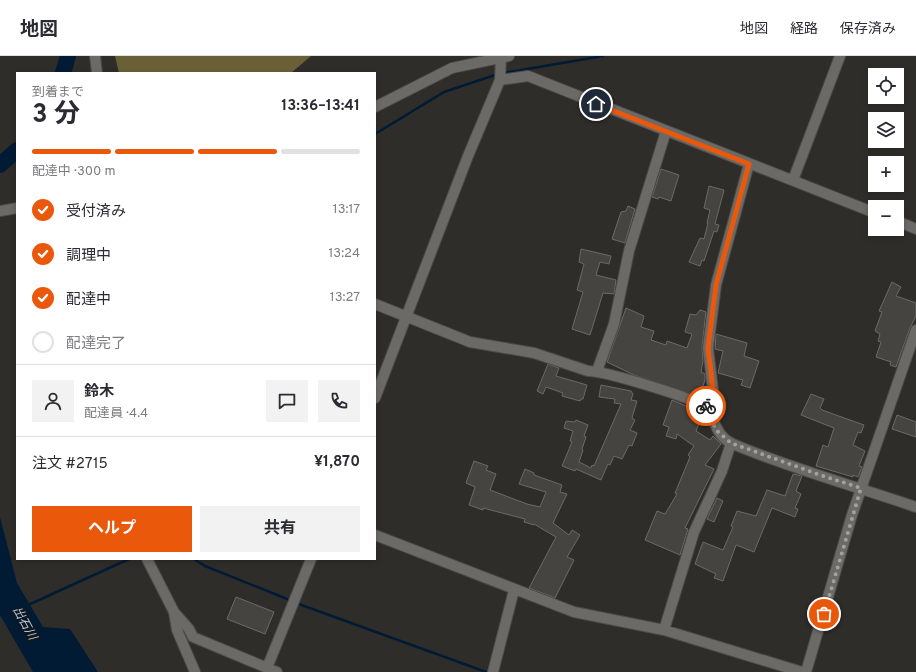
<!DOCTYPE html>
<html lang="ja">
<head>
<meta charset="utf-8">
<style>
	:root { --surface:#fff; --page:#f2f2f3; --text:#2b2b33; --muted:#7c7c81; --line:#e1e1e2; --accent:#ea580c }
	body { margin:0; font-family:Overpass,"Noto Sans JP",sans-serif; background:var(--page); color:var(--text); height:100vh; display:flex; flex-direction:column; font-size:15px; white-space:nowrap }
	* { box-sizing:border-box; margin:0 }
	p { font-size:13px; color:var(--muted) }
	.icon { flex:none; width:22px; height:22px; fill:none; stroke:currentColor; stroke-width:2; stroke-linecap:round; stroke-linejoin:round }
	.map { position:relative; flex:1; overflow:hidden }
	.drawer { position:absolute; left:16px; top:16px; width:360px; height:488px; display:flex; flex-direction:column; background:var(--surface); border-radius:0px; box-shadow:0 2px 6px #0003 }
	.drawer>* { flex:none }
	.tools { position:absolute; left:868px; top:12px; display:grid; gap:8px }
	.tools a { display:grid; place-items:center; width:36px; height:36px; border-radius:0px; background:var(--surface); box-shadow:0 2px 6px #0003; font-size:20px }
	.pin { position:absolute; display:grid; place-items:center; width:34px; height:34px; color:#fff; margin:-17px; border:2px solid #fff; border-radius:50%; box-shadow:0 1px 4px #0007 }
	.courier { position:absolute; display:grid; place-items:center; width:40px; height:40px; margin:-20px; border:3px solid #ea580c; border-radius:50%; background:#fff; color:#222; box-shadow:0 1px 5px #0007 }
	.headline em { font-style:normal; font-weight:700 }
	.headline div { display:flex; flex-direction:column-reverse }
	.headline { display:flex; align-items:center; justify-content:space-between; height:68px; padding:0 16px }
	h1 { font-size:26px; font-weight:700; line-height:30px }
	.bar { display:grid; grid-template-columns:repeat(4,1fr); gap:6px 4px; align-content:center; height:48px; padding:0 16px }
	.bar i { height:5px; border-radius:3px; background:var(--line) }
	.bar .on { background:var(--accent) }
	.bar p { grid-column:span 4 }
	.line { display:flex; align-items:center; gap:10px; padding:0 16px; border-top:1px solid var(--line) }
	.line div { flex:1 }
	.round { display:grid; place-items:center; flex:none; width:42px; height:42px; border-radius:0px; background:var(--page) }
	ol { padding:0 16px; list-style:none }
	li { display:flex; align-items:center; gap:12px; height:44px }
	li p { margin-inline-start:auto }
	li .icon { padding:4px; border-radius:50%; background:var(--accent); color:#fff; stroke-width:4 }
	li:last-child { color:var(--muted) }
	li i { width:22px; height:22px; border:2px solid var(--line); border-radius:50% }
	.button { display:flex; gap:8px; margin-top:auto; padding:8px 16px }
	.button a { flex:1; height:46px; border-radius:0px; background:var(--accent); color:#fff; font-size:16px; font-weight:700; line-height:46px; text-align:center }
	.button a+a { background:var(--page); color:var(--text) }
	header { display:flex; align-items:center; gap:24px; box-sizing:border-box; height:56px; padding:0 20px; background:var(--surface); border-bottom:1px solid var(--line) }
	header strong { font-size:19px }
	nav { display:flex; gap:22px; margin-inline-start:auto; font-size:14px }
	.map>svg:first-child { display:block }
	.forest { fill:#6a6038 }
	.water { fill:#021b34 }
	.lines { fill:none; stroke-linecap:round; stroke-linejoin:round }
	.stream { stroke:#021b34; stroke-width:2.5 }
	.river { stroke:#021b34; stroke-width:16 }
	.building { fill:#454441; stroke:#6b6a66 }
	.minor-casing { stroke:#4b4a48; stroke-width:12 }
	.minor { stroke:#6b6a66; stroke-width:10 }
	.done { stroke:#a2a19e; stroke-width:4; stroke-dasharray:0 7.2 }
	.route { stroke:#ea580c; stroke-width:5 }
	.labels { text-anchor:middle; stroke-width:3; stroke-linejoin:round; paint-order:stroke }
	.water-label { font-size:12px; font-style:italic; fill:#a7ccf6; stroke:#161614 }
</style>
</head>
<body>
<header>
<strong>地図</strong>
<nav><a>地図</a><a>経路</a><a>保存済み</a></nav>
</header>
<div class="map">
<svg width="916" height="616" viewBox="0 0 916 616">
	<rect width="100%" height="100%" fill="#2e2d2a"/>
	<path class="forest" d="M 115,0 L 311,0 L 291,17 L 119,17 Z"/>
	<path class="water" d="M 0,461 L 17,527 L 43,571 L 70,573 L 98,616 L 33,616 L 0,559 Z"/>
	<g class="lines">
		<path class="stream" d="M 503,17 L 603,0
			M 375,78 L 444,36 L 498,18
			M 194,503 L 205,510 L 292,545
			M 296,547 L 486,616
			M 28,549 L 129,503"/>
		<path class="river" d="M 63,17 L 68,0
			M 0,109 L 17,94"/>
	</g>
	<path class="building" d="M 661,113 L 679,119 L 671,145 L 659,141 L 658,143 L 652,141 Z
		M 709,130 L 724,134 L 715,168 L 719,169 L 717,176 L 714,175 L 704,205 L 702,204 L 700,210 L 689,206 L 700,182 L 704,183 L 708,167 L 707,167 L 710,154 L 704,152 Z
		M 628,150 L 635,153 L 625,187 L 612,183 L 621,156 L 626,155 Z
		M 581,193 L 611,200 L 609,208 L 600,206 L 596,219 L 616,224 L 614,238 L 603,237 L 590,279 L 572,273 L 583,236 L 577,234 L 584,208 L 579,206 Z
		M 892,226 L 901,231 L 896,240 L 916,247 L 916,260 L 910,272 L 896,311 L 890,309 L 891,306 L 876,301 L 881,286 L 878,285 L 880,278 L 875,275 L 882,256 L 879,255 Z
		M 626,252 L 644,260 L 641,271 L 654,275 L 651,284 L 666,289 L 667,285 L 687,292 L 692,278 L 685,276 L 690,258 L 696,259 L 700,254 L 706,256 L 702,291 L 703,305 L 701,316 L 705,318 L 705,324 L 702,333 L 705,334 L 702,342 L 634,319 L 607,306 Z
		M 716,278 L 747,287 L 744,300 L 759,305 L 750,332 L 741,329 L 743,324 L 718,317 L 723,295 L 715,293 Z
		M 548,308 L 559,312 L 556,320 L 587,329 L 583,343 L 581,343 L 580,345 L 562,340 L 563,337 L 546,331 L 543,338 L 537,335 Z
		M 601,329 L 631,335 L 633,338 L 631,344 L 637,345 L 632,362 L 635,364 L 630,374 L 637,377 L 632,390 L 629,389 L 622,403 L 614,400 L 610,409 L 608,408 L 601,424 L 576,413 L 575,415 L 562,410 L 572,386 L 570,385 L 573,375 L 564,372 L 566,365 L 575,366 L 576,364 L 588,369 L 584,380 L 586,381 L 582,393 L 583,394 L 579,406 L 591,412 L 592,409 L 594,410 L 621,348 L 614,347 L 615,343 L 599,341 Z
		M 811,338 L 824,343 L 820,352 L 822,354 L 864,369 L 861,377 L 858,376 L 853,389 L 865,395 L 859,410 L 862,411 L 858,421 L 853,419 L 853,421 L 816,410 L 823,389 L 828,391 L 834,372 L 801,359 Z
		M 672,344 L 698,355 L 695,361 L 701,363 L 696,375 L 710,384 L 713,380 L 721,388 L 705,409 L 714,413 L 685,472 L 688,473 L 680,499 L 645,484 L 657,455 L 665,458 L 677,438 L 675,437 L 690,401 L 688,399 L 694,390 L 677,378 L 676,383 L 666,380 L 669,371 L 663,369 Z
		M 897,359 L 916,366 L 916,381 L 892,373 Z
		M 474,405 L 488,410 L 486,414 L 496,418 L 490,434 L 527,448 L 540,451 L 546,436 L 519,428 L 525,413 L 534,417 L 534,419 L 562,429 L 560,436 L 567,438 L 553,467 L 569,479 L 572,474 L 580,479 L 567,501 L 574,504 L 555,542 L 529,532 L 556,481 L 534,468 L 534,469 L 524,466 L 525,463 L 483,452 L 483,454 L 469,449 L 475,431 L 466,427 Z
		M 793,418 L 802,420 L 796,435 L 801,438 L 795,452 L 798,453 L 795,461 L 772,452 L 754,496 L 736,489 L 723,525 L 714,522 L 716,518 L 695,508 L 703,486 L 723,494 L 733,471 L 731,470 L 737,455 L 756,460 L 767,434 L 785,440 Z
		M 717,442 L 723,445 L 714,466 L 707,463 Z
		M 236,541 L 274,556 L 265,578 L 227,563 Z"/>
	<g class="lines">
		<g class="minor-casing">
			<path id="minor" d="M 95,0 L 97,17
				M 500,24 L 528,20 L 875,157
				M 375,51 L 452,12 L 509,0
				M 793,124 L 840,0
				M 0,155 L 17,152
				M 897,165 L 916,173
				M 375,248 L 470,286 L 534,297 L 588,315 C 604,315 696,342 706,352 C 716,364 715,380 733,388 C 792,413 855,430 916,451
				M 597,315 L 614,268 L 629,195 L 666,75
				M 375,342 L 468,100 L 500,24 L 501,1
				M 706,352 L 713,334 L 708,292 L 716,229 L 749,108
				M 375,479 L 574,556 L 664,574 L 802,616
				M 147,503 L 174,556 L 177,574 L 195,616
				M 174,556 L 189,573 L 193,581 L 277,616
				M 664,574 L 694,476 L 722,415 L 731,387
				M 267,612 L 311,503
				M 493,616 L 514,534
				M 806,616 L 852,459 L 916,274"/>
		</g>
		<use href="#minor" class="minor"/>
	</g>
	<g class="lines">
		<path class="done" d="M 706,350 L 706,352 L 716,374 L 731,387 L 823,420 L 861,432 L 824,558"/>
		<path class="route" d="M 596,48 L 749,108 L 716,229 L 708,292 L 713,334 L 706,350"/>
	</g>
	<g class="labels">
		<g class="water-label">
			<text transform="translate(25 567) rotate(61)" y="4">出石川</text>
		</g>
	</g>
</svg>
<div class="tools">
<a><svg class="icon" aria-label="locate" viewBox="0 0 24 24"><circle cx="12" cy="12" r="6"/><path d="M12 2v4M12 18v4M2 12h4M18 12h4"/></svg></a>
<a><svg class="icon" aria-label="layers" viewBox="0 0 24 24"><path d="M12 4l9 5-9 5-9-5zM3 14l9 5 9-5"/></svg></a>
<a>+</a>
<a>−</a>
</div>
<div class="pin" style="left:824px;top:558px;background:#ea580c"><svg class="icon" aria-label="bag" viewBox="0 0 24 24"><path d="M5 8h14l-1 12H6zM9 8a3 3 0 0 1 6 0"/></svg></div>
<div class="pin" style="left:596px;top:48px;background:#1f2937"><svg class="icon" aria-label="home" viewBox="0 0 24 24"><path d="M3 11l9-7 9 7M6 9v11h12V9"/></svg></div>
<div class="courier" style="left:706px;top:350px"><svg class="icon" aria-label="bike" viewBox="0 0 24 24"><circle cx="6" cy="16" r="4"/><circle cx="18" cy="16" r="4"/><path d="M6 16l4-8h5l3 8M10 8l3 8H6M13 5h3"/></svg></div>
<section class="drawer">
<div class="headline"><div><h1>3 分</h1><p>到着まで</p></div><em>13:36–13:41</em></div>
<div class="bar"><i class="on"></i><i class="on"></i><i class="on"></i><i></i><p>配達中 · 300 m</p></div>
<ol>
<li><svg class="icon" aria-label="check" viewBox="0 0 24 24"><path d="M5 12l5 5 9-10"/></svg>受付済み<p>13:17</p></li>
<li><svg class="icon" aria-label="check" viewBox="0 0 24 24"><path d="M5 12l5 5 9-10"/></svg>調理中<p>13:24</p></li>
<li><svg class="icon" aria-label="check" viewBox="0 0 24 24"><path d="M5 12l5 5 9-10"/></svg>配達中<p>13:27</p></li>
<li><i></i>配達完了</li>
</ol>
<div class="line" style="height:72px"><a class="round"><svg class="icon" aria-label="person" viewBox="0 0 24 24"><circle cx="12" cy="8" r="4"/><path d="M4 21q1-7 8-7t8 7"/></svg></a><div><b>鈴木</b><p>配達員 · 4.4</p></div><a class="round"><svg class="icon" aria-label="chat" viewBox="0 0 24 24"><path d="M4 5h16v11H9l-5 4z"/></svg></a><a class="round"><svg class="icon" aria-label="phone" viewBox="0 0 24 24"><path d="M5 4h4l2 5-3 2q2 4 5 5l2-3 5 2v4C11 20 4 13 5 4z"/></svg></a></div>
<div class="line" style="height:52px"><div>注文 #2715</div><b>¥1,870</b></div>
<div class="button"><a>ヘルプ</a><a>共有</a></div>
</section>
</div>
</body>
</html>
